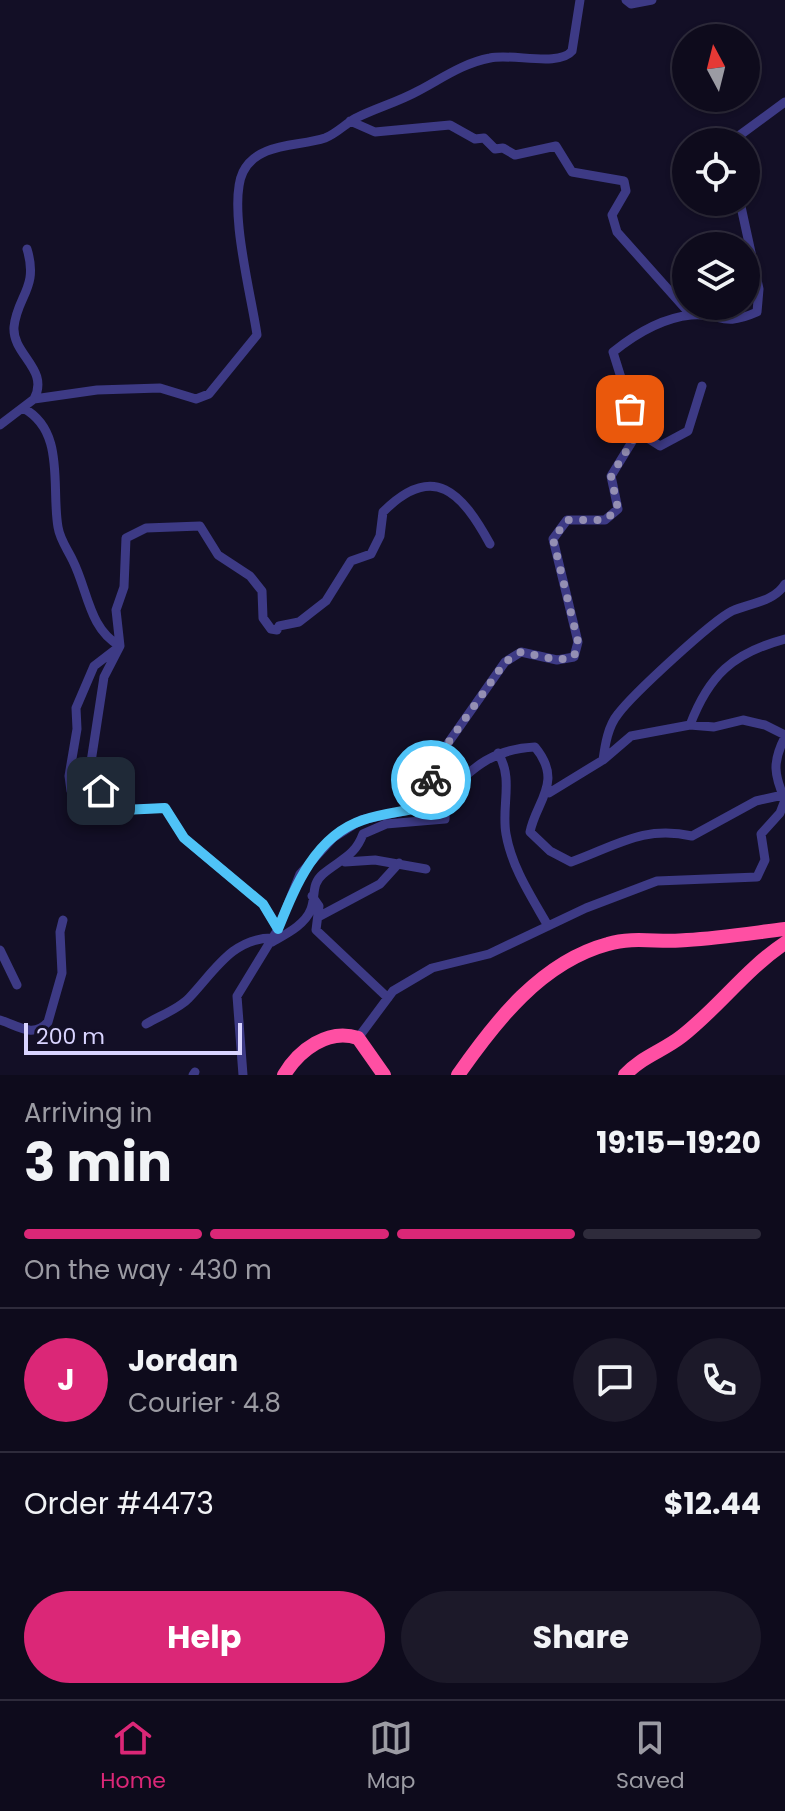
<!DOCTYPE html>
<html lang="en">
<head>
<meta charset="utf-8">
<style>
	:root { --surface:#0e0b1c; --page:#1c1929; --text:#f1f3f6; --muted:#9b9ba3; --line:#2e2b3b; --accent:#db2777 }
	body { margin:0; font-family:Poppins,sans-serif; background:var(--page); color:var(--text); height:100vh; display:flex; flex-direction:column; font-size:30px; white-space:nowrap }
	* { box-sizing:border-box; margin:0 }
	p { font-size:26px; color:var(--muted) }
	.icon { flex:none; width:44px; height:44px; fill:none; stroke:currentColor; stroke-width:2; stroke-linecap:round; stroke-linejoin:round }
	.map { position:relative; height:1075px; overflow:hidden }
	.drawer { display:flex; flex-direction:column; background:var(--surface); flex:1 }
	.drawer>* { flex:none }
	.needle { width:52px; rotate:353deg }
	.controls { position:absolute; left:672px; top:24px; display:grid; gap:16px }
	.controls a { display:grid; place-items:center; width:88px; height:88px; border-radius:50%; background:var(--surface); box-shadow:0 2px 6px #0004,0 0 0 2px var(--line); font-size:40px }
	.scale { position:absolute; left:24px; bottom:20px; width:218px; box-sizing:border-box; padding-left:8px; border:4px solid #d9d4ff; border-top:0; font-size:22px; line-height:28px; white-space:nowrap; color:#d9d4ff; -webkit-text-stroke:6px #130f26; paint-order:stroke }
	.pin { position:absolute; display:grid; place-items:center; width:68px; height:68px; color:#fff; margin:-34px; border-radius:16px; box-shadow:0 4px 12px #0006 }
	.courier { position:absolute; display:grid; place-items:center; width:80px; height:80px; margin:-40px; border:6px solid #4fc3f7; border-radius:50%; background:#fff; color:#222; box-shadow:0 2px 10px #0007 }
	.head em { font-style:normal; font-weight:700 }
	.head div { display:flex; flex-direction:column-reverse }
	.head { display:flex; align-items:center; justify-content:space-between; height:136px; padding:0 24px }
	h1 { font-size:52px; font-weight:700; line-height:60px }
	.bar { display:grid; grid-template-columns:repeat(4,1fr); gap:12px 8px; align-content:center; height:96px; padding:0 24px }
	.bar i { height:10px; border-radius:6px; background:var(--line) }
	.bar .active { background:var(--accent) }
	.bar p { grid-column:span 4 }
	.line { display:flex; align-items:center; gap:20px; padding:0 24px; border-top:2px solid var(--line) }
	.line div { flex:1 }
	.round { display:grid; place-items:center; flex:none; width:84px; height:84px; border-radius:42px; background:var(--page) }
	.button { display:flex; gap:16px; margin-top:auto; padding:16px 24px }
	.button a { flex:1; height:92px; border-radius:48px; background:var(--accent); color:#fff; font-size:32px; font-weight:700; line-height:92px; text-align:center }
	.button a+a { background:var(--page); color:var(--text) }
	.menu { display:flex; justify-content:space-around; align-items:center; height:112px; border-top:2px solid var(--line); background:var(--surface); font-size:22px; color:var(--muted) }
	.menu a { display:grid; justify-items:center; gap:4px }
	.menu .active { color:var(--accent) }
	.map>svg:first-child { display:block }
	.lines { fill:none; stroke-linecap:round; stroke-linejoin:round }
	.minor { stroke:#3d3a85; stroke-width:9 }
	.highway { stroke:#ff4fa3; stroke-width:14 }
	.done { stroke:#948fb3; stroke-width:8; stroke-dasharray:0 14.4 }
	.route { stroke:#4fc3f7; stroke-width:10 }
</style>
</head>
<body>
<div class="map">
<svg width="785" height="1075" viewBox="0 0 785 1075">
	<rect width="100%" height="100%" fill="#130f26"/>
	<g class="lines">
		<path class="minor" d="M 626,0 L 631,4 L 652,0
			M 350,121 L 375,132 L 450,125 L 475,139 L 484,138 L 495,149 L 503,148 L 515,155 L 556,146 L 572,172 L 624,181 L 626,191 L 612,215 L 617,232 L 691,315
			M 737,142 L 740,135 L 785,102
			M 27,249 C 39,288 17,296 14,327 C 12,355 50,369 34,399
			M 23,408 C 66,431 51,487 58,527 C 60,540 68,550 73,561 C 88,591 89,629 120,646 L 94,666 L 76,708 L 77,729 L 69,776 L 71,791
			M 0,425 L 34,399 L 97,390 L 160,388 L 196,399 L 209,394 L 257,335 C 252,298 227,205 243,172 C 258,142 298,147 325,138 C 336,134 345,124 356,118 C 376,108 398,102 418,91 C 441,79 463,63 490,58 C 512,53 559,67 572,51 L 580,0
			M 638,432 L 660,446 L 688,431 L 702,386
			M 785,584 C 774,602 750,603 732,611 C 712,621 633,694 618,714 C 608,726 605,745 603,760 L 631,736 L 690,725 L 714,727 L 743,720 L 765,725 L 785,735
			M 690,725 C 709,675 733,653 785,639
			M 498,753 C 514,779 501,806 506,834 C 512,868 531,896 548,926
			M 549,793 L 603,760
			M 345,862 L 375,860 L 426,869
			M 312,896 L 319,906 L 316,930 L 388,998
			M 320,916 L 380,884 L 399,863
			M 278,929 L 263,904 L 184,838 L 165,808 L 123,810 L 89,775 L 104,677 L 120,646 L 116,610 L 124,587 L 126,538 L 146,528 L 200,526 L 218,555 L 250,576 L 262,591 L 263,618 L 271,629 L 277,630 L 279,626 L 299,622 L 326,601 L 351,561 L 371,554 L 380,536 L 383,512 C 434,461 462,493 490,544
			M 272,942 C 286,934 305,925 311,909 C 316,896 311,884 323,874 C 341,859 355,856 363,834 L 386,824 L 445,819 L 446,794 C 474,766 494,749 535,747 C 564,782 536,801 530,832 L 550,851 L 571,862 C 616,846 643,825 692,836 L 756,801 L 783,795
			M 0,950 L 17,985
			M 0,1020 C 17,1025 33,1039 48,1022 L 62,973 L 60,932 L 63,920
			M 146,1024 C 159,1016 179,1009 189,998 C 214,972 232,938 272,938
			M 358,1038 L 393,991 L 432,968 L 489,954 L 586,908 L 657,881 L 757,877 L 765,860 L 761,834 L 780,813 L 785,800 C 774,775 772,762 785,737
			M 193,1075 L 195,1072
			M 243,1075 L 237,996 L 278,929 L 300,874 L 333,838 L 361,820 L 418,808 L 439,756 L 505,662 L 521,652 L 557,660 L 574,657 L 578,642 L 553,539 L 567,520 L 605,520 L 618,509 L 611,476 L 638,432 L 613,352 C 634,335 662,318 691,315 C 721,312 721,328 757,312 L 759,289 L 740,202"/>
		<path class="highway" d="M 284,1075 C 299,1050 328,1028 358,1038 L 384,1075
			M 458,1075 C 495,1022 541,962 608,944 C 634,936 660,943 687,940 C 720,938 752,933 785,929
			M 625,1075 C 641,1057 663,1051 682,1036 C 719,1007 746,969 785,943"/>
	</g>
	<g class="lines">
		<path class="done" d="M 431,780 L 439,756 L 505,662 L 521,652 L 557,660 L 574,657 L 578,642 L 553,539 L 567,520 L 605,520 L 618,509 L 611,476 L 638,432 L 630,409"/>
		<path class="route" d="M 101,791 L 123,810 L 165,808 L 184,838 L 263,904 L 278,929 C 295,887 315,836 363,820 C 380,814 400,812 418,808 L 431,780"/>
	</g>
</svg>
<div class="controls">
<a><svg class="needle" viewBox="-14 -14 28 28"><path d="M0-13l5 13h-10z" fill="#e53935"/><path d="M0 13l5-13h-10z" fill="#9b9ba3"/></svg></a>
<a><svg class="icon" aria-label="locate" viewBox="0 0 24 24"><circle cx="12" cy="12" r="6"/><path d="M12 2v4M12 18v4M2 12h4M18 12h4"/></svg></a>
<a><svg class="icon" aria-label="layers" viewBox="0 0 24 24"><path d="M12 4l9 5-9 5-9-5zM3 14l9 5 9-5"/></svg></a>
</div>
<div class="scale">200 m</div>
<div class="pin" style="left:630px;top:409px;background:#ea580c"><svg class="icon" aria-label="bag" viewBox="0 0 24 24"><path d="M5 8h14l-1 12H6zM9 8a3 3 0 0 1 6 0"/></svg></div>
<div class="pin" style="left:101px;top:791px;background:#1f2937"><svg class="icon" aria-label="home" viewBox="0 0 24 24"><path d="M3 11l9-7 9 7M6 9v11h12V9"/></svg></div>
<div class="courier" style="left:431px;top:780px"><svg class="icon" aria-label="bike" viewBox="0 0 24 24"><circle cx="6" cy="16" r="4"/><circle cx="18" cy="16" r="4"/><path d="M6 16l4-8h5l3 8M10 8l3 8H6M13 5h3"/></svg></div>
</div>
<section class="drawer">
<div class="head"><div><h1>3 min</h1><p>Arriving in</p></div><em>19:15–19:20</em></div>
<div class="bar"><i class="active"></i><i class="active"></i><i class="active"></i><i></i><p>On the way · 430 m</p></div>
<div class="line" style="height:144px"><b class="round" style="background:var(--accent);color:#fff">J</b><div><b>Jordan</b><p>Courier · 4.8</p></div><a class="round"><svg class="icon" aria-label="chat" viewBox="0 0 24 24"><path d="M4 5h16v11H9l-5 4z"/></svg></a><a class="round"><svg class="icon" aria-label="phone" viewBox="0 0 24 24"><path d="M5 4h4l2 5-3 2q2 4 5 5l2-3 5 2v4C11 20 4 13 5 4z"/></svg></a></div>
<div class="line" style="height:104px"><div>Order #4473</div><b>$12.44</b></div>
<div class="button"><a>Help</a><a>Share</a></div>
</section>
<nav class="menu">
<a class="active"><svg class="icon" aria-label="home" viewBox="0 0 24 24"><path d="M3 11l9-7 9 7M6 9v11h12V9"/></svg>Home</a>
<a><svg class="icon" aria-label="map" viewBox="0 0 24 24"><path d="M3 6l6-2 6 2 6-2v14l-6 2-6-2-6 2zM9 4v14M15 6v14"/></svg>Map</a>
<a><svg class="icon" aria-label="saved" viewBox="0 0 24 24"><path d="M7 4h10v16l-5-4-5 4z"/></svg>Saved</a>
</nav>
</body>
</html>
